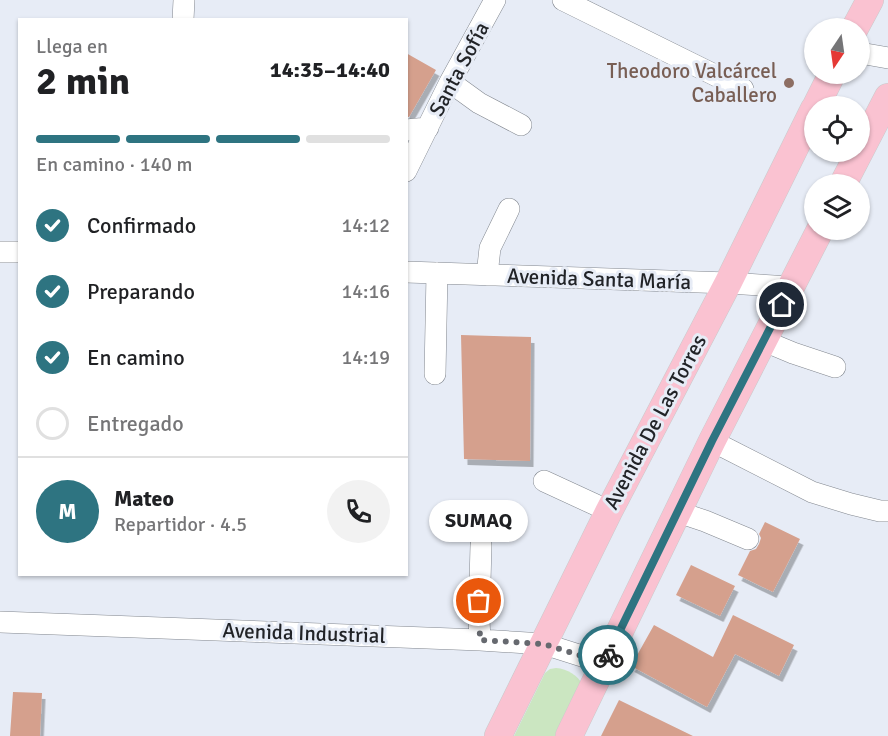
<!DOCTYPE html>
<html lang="es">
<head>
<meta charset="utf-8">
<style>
	:root { --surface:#fff; --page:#f2f2f2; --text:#202124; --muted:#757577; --line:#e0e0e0; --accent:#2e7481 }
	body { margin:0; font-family:Signika,sans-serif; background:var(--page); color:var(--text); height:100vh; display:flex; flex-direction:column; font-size:22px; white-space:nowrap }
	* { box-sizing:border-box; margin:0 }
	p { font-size:20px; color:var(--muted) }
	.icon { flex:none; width:33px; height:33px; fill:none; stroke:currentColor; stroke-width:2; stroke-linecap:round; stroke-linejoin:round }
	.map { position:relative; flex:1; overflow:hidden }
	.panel { position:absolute; left:18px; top:18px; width:390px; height:558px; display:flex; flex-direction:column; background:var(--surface); border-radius:0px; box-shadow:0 2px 4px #0004 }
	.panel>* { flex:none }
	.needle { width:39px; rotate:193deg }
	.controls { position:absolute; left:804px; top:18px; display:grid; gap:12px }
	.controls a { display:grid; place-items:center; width:66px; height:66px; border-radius:50%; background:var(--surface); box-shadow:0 2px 4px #0004; font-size:30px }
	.pin { position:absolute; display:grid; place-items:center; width:51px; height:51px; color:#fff; margin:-26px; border:3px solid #fff; border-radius:50%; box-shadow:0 2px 6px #0007 }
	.courier { position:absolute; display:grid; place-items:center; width:60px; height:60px; margin:-30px; border:4px solid #2e7481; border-radius:50%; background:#fff; color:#222; box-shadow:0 2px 8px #0007 }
	.bubble { position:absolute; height:42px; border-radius:21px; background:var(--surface); box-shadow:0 2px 4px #0004; font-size:20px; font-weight:700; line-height:42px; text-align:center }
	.head em { font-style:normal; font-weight:700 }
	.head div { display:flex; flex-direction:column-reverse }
	.head { display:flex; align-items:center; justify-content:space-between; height:102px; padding:0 18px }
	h1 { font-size:39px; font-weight:700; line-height:45px }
	.bar { display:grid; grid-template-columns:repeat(4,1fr); gap:9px 6px; align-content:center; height:72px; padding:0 18px }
	.bar i { height:8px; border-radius:4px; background:var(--line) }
	.bar .on { background:var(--accent) }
	.bar p { grid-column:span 4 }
	.line { display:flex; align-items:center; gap:15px; padding:0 18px; border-top:2px solid var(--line) }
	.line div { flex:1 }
	.round { display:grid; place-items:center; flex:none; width:63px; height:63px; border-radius:32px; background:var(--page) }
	ol { padding:0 18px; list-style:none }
	li { display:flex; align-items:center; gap:18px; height:66px }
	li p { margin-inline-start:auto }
	li .icon { padding:6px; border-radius:50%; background:var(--accent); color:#fff; stroke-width:4 }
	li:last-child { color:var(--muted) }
	li i { width:33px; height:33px; border:3px solid var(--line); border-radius:50% }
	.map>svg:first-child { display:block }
	.green { fill:#cbe6c1 }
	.building { fill:#d5a08d; filter:url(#shadow) }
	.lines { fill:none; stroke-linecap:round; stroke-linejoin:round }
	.minor-casing { stroke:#82878f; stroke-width:22 }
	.major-casing { stroke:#cacacb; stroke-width:28 }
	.minor { stroke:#fff; stroke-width:21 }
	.major { stroke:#fac2d1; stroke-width:27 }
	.done { stroke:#66696f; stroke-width:6; stroke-dasharray:0 10.8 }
	.route { stroke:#2e7481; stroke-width:8 }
	.education-dot { fill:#8d6e63; stroke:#e7ecf6; stroke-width:2 }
	.labels { text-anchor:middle; stroke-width:6; stroke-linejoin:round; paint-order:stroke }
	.street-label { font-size:21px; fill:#212327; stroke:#e7ecf6 }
	.education-label { font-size:21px; fill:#785e54; stroke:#e7ecf6; text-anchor:end }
</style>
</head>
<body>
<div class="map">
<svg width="888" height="736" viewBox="0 0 888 736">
	<defs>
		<filter id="shadow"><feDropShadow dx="3.5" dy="6" stdDeviation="0" flood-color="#0004"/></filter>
	</defs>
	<rect width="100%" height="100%" fill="#e7ecf6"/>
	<path class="green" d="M 556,668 C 568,669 577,675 583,685 L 561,736 L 514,736 L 545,673 L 550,669 Z"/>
	<path class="building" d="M 406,53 L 436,70 L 409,117 L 406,117 Z
		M 461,335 L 531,337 L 530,461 L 464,459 Z
		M 765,522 L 800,539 L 773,592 L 738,575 L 750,551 L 756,549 L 759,544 L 761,538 L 759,534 Z
		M 691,565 L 735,586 L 720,616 L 676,595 Z
		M 733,615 L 794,645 L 779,676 L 735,654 L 707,707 L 631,666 L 654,625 L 713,657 Z
		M 13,692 L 42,693 L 40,736 L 10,736 Z
		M 619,700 L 693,736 L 601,736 Z"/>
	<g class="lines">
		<g class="minor-casing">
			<path id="minor" d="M 563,0 L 743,89
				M 183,20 L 184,0
				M 860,53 L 888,58
				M 450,82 L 479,103 L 521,125
				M 406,130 L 428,128
				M 406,171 L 450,82 L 495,0
				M 0,252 L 20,252
				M 406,272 L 728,283 L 791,287
				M 487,275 L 490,248 L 509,209
				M 764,341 L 793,353 L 835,367
				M 435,374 L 437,273
				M 712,441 L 812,492 L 851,504 L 880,511 L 888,511
				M 544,481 L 609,511
				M 678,512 L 705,521 L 748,539
				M 0,622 L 480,640 L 544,644 L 604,663
				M 480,640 L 479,620 L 481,545"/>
		</g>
		<g class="major-casing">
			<path id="major" d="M 855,28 L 870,0
				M 816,106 L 832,74
				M 843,184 L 888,97
				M 498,736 L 609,511 L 728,283 L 814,109
				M 569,736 L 712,441 L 820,230"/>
		</g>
		<use href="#minor" class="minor"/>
		<use href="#major" class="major"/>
	</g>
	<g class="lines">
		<path class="done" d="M 479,601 L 480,640 L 544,644 L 604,663 L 608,655"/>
		<path class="route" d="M 608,655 L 712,441 L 782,305"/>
	</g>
	<circle class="education-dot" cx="789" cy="83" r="6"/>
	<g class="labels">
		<g class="street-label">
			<text transform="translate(459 69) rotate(-62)" y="7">Santa Sofía</text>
			<text transform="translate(599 279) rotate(2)" y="7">Avenida Santa María</text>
			<text transform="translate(655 422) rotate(-62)" y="7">Avenida De Las Torres</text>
			<text transform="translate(304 633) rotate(2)" y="7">Avenida Industrial</text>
		</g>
		<g class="education-label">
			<text x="777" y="78">Theodoro Valcárcel<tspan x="777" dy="24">Caballero</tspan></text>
		</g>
	</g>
</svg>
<div class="controls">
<a><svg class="needle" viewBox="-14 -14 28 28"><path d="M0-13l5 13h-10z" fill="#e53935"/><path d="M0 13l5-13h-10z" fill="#757577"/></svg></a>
<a><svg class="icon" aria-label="locate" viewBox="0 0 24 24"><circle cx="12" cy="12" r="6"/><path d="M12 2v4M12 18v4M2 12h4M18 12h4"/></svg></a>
<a><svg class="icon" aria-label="layers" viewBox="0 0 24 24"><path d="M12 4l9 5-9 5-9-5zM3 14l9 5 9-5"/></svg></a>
</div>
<div class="pin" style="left:479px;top:601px;background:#ea580c"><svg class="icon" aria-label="bag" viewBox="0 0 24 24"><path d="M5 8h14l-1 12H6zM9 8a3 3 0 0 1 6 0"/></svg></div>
<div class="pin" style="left:782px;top:305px;background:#1f2937"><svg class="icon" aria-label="home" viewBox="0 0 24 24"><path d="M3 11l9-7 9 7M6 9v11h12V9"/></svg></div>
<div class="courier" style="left:608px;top:655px"><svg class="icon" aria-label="bike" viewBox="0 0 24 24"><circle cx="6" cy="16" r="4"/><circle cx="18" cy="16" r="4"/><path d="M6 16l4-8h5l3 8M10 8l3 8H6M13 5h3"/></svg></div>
<div class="bubble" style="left:429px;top:500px;width:99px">SUMAQ</div>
<section class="panel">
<div class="head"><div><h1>2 min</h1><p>Llega en</p></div><em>14:35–14:40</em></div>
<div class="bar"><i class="on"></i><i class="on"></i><i class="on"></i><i></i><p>En camino · 140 m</p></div>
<ol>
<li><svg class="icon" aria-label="check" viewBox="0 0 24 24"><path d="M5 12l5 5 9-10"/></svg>Confirmado<p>14:12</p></li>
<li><svg class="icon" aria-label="check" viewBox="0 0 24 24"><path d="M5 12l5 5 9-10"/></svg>Preparando<p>14:16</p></li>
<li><svg class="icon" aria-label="check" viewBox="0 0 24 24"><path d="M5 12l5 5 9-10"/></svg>En camino<p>14:19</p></li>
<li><i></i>Entregado</li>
</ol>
<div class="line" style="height:108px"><b class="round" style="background:var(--accent);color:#fff">M</b><div><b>Mateo</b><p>Repartidor · 4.5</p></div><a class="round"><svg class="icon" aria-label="phone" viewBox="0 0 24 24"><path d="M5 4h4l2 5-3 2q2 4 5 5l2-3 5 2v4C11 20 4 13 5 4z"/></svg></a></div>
</section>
</div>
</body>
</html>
